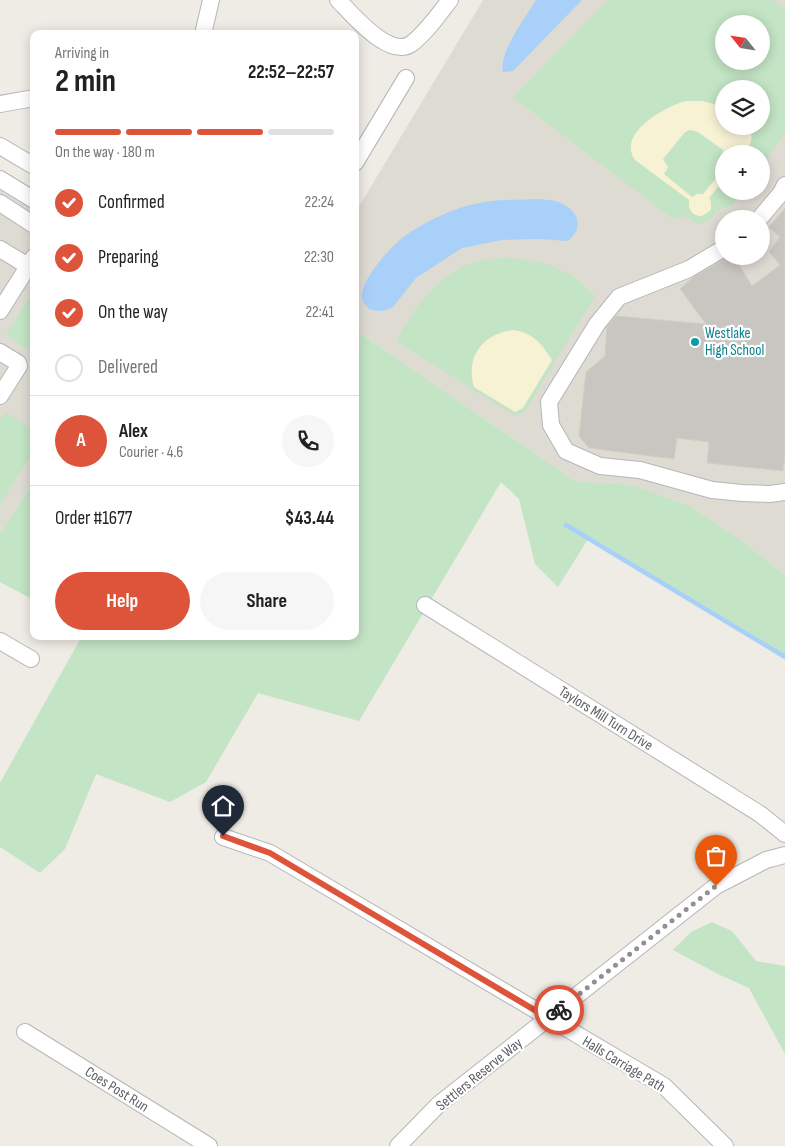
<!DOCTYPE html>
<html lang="en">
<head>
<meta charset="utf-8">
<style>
	:root { --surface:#fff; --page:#f6f6f6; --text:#222; --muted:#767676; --line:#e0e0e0; --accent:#dd543b }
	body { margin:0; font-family:"Sofia Sans Condensed",sans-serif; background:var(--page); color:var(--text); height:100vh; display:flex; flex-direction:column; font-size:19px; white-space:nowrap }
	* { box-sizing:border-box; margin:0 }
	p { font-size:16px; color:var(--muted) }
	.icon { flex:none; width:28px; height:28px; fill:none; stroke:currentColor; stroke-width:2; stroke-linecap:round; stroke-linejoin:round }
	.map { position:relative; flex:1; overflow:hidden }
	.side { position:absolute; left:30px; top:30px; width:329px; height:610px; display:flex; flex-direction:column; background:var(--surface); border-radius:10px; box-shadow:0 2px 12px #0003 }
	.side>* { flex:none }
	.needle { width:32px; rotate:300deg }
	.tools { position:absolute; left:715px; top:15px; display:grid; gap:10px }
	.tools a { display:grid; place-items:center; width:55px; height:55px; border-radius:50%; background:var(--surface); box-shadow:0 2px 12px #0003; font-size:25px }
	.pin { position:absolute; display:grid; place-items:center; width:42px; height:42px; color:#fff; margin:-51px -21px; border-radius:50% 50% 50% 0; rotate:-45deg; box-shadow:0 0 5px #0007 }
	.pin .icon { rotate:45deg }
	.courier { position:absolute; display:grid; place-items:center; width:50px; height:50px; margin:-25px; border:4px solid #dd543b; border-radius:50%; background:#fff; color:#222; box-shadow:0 1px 6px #0007 }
	.headline em { font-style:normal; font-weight:700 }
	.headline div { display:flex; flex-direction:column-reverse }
	.headline { display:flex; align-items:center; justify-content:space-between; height:85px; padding:0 25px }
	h1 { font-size:32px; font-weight:700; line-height:38px }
	.bar { display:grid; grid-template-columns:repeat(4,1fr); gap:8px 5px; align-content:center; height:60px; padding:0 25px }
	.bar i { height:6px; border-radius:4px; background:var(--line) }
	.bar .on { background:var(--accent) }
	.bar p { grid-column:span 4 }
	.line { display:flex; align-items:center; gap:12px; padding:0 25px; border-top:1px solid var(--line) }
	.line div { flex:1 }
	.round { display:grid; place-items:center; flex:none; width:52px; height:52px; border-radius:26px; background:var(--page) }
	ol { padding:0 25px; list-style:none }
	li { display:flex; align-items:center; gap:15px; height:55px }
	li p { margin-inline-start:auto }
	li .icon { padding:5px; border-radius:50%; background:var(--accent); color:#fff; stroke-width:4 }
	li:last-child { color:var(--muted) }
	li i { width:28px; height:28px; border:2px solid var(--line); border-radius:50% }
	.cta { display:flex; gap:10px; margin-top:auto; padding:10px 25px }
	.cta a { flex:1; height:58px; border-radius:30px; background:var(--accent); color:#fff; font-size:20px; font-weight:700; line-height:58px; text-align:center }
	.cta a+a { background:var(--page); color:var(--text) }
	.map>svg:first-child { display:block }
	.education { fill:#dedbd3; fill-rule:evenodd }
	.green { fill:#c3e4c5; fill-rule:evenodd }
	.sand { fill:#f8f2d5 }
	.water { fill:#a9d0f9 }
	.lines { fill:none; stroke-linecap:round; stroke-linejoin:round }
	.stream { stroke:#a9d0f9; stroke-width:4.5 }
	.building { fill:#c9c6c2; stroke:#d2cfc3 }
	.minor-casing { stroke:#b5b6ba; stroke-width:18 }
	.minor { stroke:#fff; stroke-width:16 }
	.done { stroke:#8f9091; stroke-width:5; stroke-dasharray:0 9 }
	.route { stroke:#dd543b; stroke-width:6 }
	.culture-dot { fill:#0f9aa8; stroke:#fff; stroke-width:2 }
	.labels { text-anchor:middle; stroke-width:4.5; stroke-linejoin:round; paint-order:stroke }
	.culture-label { font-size:15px; fill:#0d838f; stroke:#fff; text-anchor:start }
	.street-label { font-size:15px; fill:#5c5f64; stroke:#fff }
</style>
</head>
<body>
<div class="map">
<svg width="785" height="1146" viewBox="0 0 785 1146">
	<rect width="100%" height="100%" fill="#eeece4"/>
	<path class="education" d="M 483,0 L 785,0 L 785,576 L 745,543 L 688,505 L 633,485 L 575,481 L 355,330 L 355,213 ZM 724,24 L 761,24 L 761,61 L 724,61 ZM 724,89 L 761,89 L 761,126 L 724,126 ZM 724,154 L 761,154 L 761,191 L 724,191 ZM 724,219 L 761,219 L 761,256 L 724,256 Z
		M 0,188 L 34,210 L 34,480 L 2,532 L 0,531 Z"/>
	<path class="green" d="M 608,0 L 772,0 L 785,8 L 785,133 L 761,166 L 761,154 L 724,154 L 724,191 L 743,191 L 732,206 L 717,210 L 709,221 L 698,224 L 686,216 L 673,219 L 513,97 ZM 724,24 L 761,24 L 761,61 L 724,61 ZM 724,89 L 761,89 L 761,126 L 724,126 Z
		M 508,257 L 544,263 L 572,275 L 595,296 L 525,411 L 515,416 L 396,341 C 415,307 440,269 481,261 C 490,259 500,258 508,257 Z
		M 34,290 L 34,353 L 6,335 Z
		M 355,330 L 575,481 L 633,485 L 688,505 L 745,543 L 785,576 L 785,657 L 588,539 L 558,587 L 535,564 L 519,499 L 501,482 L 359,721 L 258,693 L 206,782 L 170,802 L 96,774 L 65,849 L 40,873 L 0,847 L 0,783 L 82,636 L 355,636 Z
		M 5,412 L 34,430 L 34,450 L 0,505 L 0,420 Z
		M 34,480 L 34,600 L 0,582 L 0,531 L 2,532 Z
		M 712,922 L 732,931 L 756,961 L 785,966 L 785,1054 L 749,988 L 720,975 L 673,950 L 691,932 Z"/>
	<path class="sand" d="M 686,101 L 703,101 L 724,107 L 724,126 L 748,126 C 755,138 751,144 743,154 L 724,154 L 724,161 L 721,157 L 723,150 L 698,132 L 690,130 L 685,132 L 663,159 L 668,167 L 664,174 L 692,197 L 697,194 L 703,194 L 724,168 L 724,179 L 709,198 L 711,202 L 711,210 L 702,216 C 692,216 688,210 689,200 L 635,160 C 616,133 666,106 686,101 Z
		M 514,330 C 533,333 542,344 552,360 L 523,408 L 515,412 L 474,387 C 465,357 483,333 514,330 Z"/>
	<path class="water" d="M 536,0 L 582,0 L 513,71 L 503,72 C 498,53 526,17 536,0 Z
		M 539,199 C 545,200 553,200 558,202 C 578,209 585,227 568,241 L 539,239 L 502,240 L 462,248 L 416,278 L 392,308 L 383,311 L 370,310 C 368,307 364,304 363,301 C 356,284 390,248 402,238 C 421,224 447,211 470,205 C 493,199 516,200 539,199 Z"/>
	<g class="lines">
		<path class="stream" d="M 566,525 L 785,657"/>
	</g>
	<path class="building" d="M 785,208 L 785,454 L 783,471 L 707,463 L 709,442 L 677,438 L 674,459 L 589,448 L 579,436 L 586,372 L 605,356 L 607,327 L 616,316 L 706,324 L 680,289 L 692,278 L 730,256 L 734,256 L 752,286 L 780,265 L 769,252 L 780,237 L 769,227 Z"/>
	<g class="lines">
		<g class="minor-casing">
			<path id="minor" d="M 338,0 C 352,14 389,59 411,44 C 426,33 438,15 450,0
				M 203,34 L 211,0
				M 0,104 L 34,98
				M 0,146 L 34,166
				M 355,163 L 406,78
				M 0,179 L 34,200
				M 0,203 L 34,225
				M 759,219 L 781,193 L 785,185
				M 724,248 L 689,269 L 619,297 L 597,324 L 549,402 L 551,425 L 566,451 L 600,466 L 640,470 L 712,490 L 742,493 L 770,494 L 785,492
				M 0,249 L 28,266
				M 0,311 L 34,257
				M 0,352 L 18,363 L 19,366 L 0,396
				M 425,605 L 760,814 L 785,834
				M 0,641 L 31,659
				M 223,837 L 270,853 L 664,1086 L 725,1146
				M 25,1032 L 209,1146
				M 398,1146 L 439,1104 L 716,886 L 766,860 L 785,855"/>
		</g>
		<use href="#minor" class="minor"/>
	</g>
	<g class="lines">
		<path class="done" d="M 559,1010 L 716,886"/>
		<path class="route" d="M 223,836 L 270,853 L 548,1018 L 559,1010"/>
	</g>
	<circle class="culture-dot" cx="695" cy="342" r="5"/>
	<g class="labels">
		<g class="culture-label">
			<text x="705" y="338">Westlake<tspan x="705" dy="17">High School</tspan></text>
		</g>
		<g class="street-label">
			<text transform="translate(606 718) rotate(32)" y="5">Taylors Mill Turn Drive</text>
			<text transform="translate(624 1064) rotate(31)" y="5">Halls Carriage Path</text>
			<text transform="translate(479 1074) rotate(-39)" y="5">Settlers Reserve Way</text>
			<text transform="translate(117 1089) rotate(32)" y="5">Coes Post Run</text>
		</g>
	</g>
</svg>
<div class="tools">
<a><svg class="needle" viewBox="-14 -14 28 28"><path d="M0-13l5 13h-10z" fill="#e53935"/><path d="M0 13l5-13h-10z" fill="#767676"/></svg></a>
<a><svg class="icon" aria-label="layers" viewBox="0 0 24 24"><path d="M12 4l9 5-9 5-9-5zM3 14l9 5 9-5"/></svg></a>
<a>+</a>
<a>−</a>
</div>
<div class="pin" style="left:716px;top:886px;background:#ea580c"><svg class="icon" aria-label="bag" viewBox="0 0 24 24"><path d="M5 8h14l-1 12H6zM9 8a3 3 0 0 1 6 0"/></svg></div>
<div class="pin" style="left:223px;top:836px;background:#1f2937"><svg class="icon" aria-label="home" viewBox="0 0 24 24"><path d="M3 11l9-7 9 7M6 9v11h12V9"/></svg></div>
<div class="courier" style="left:559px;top:1010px"><svg class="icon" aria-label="bike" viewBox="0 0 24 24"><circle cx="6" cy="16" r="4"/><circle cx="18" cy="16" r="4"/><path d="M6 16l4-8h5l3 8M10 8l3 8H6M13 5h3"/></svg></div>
<section class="side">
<div class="headline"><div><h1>2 min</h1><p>Arriving in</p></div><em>22:52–22:57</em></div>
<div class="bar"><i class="on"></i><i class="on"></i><i class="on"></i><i></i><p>On the way · 180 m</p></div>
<ol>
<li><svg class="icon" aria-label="check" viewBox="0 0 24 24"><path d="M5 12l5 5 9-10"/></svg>Confirmed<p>22:24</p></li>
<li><svg class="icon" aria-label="check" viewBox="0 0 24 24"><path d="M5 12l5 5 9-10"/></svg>Preparing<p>22:30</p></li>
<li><svg class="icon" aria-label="check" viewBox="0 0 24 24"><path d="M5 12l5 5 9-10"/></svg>On the way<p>22:41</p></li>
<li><i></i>Delivered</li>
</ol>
<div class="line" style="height:90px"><b class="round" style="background:var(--accent);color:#fff">A</b><div><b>Alex</b><p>Courier · 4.6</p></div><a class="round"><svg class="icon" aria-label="phone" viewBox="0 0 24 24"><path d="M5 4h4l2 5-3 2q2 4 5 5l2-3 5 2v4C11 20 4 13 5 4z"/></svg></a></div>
<div class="line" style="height:65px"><div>Order #1677</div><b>$43.44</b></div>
<div class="cta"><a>Help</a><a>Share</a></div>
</section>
</div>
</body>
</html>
